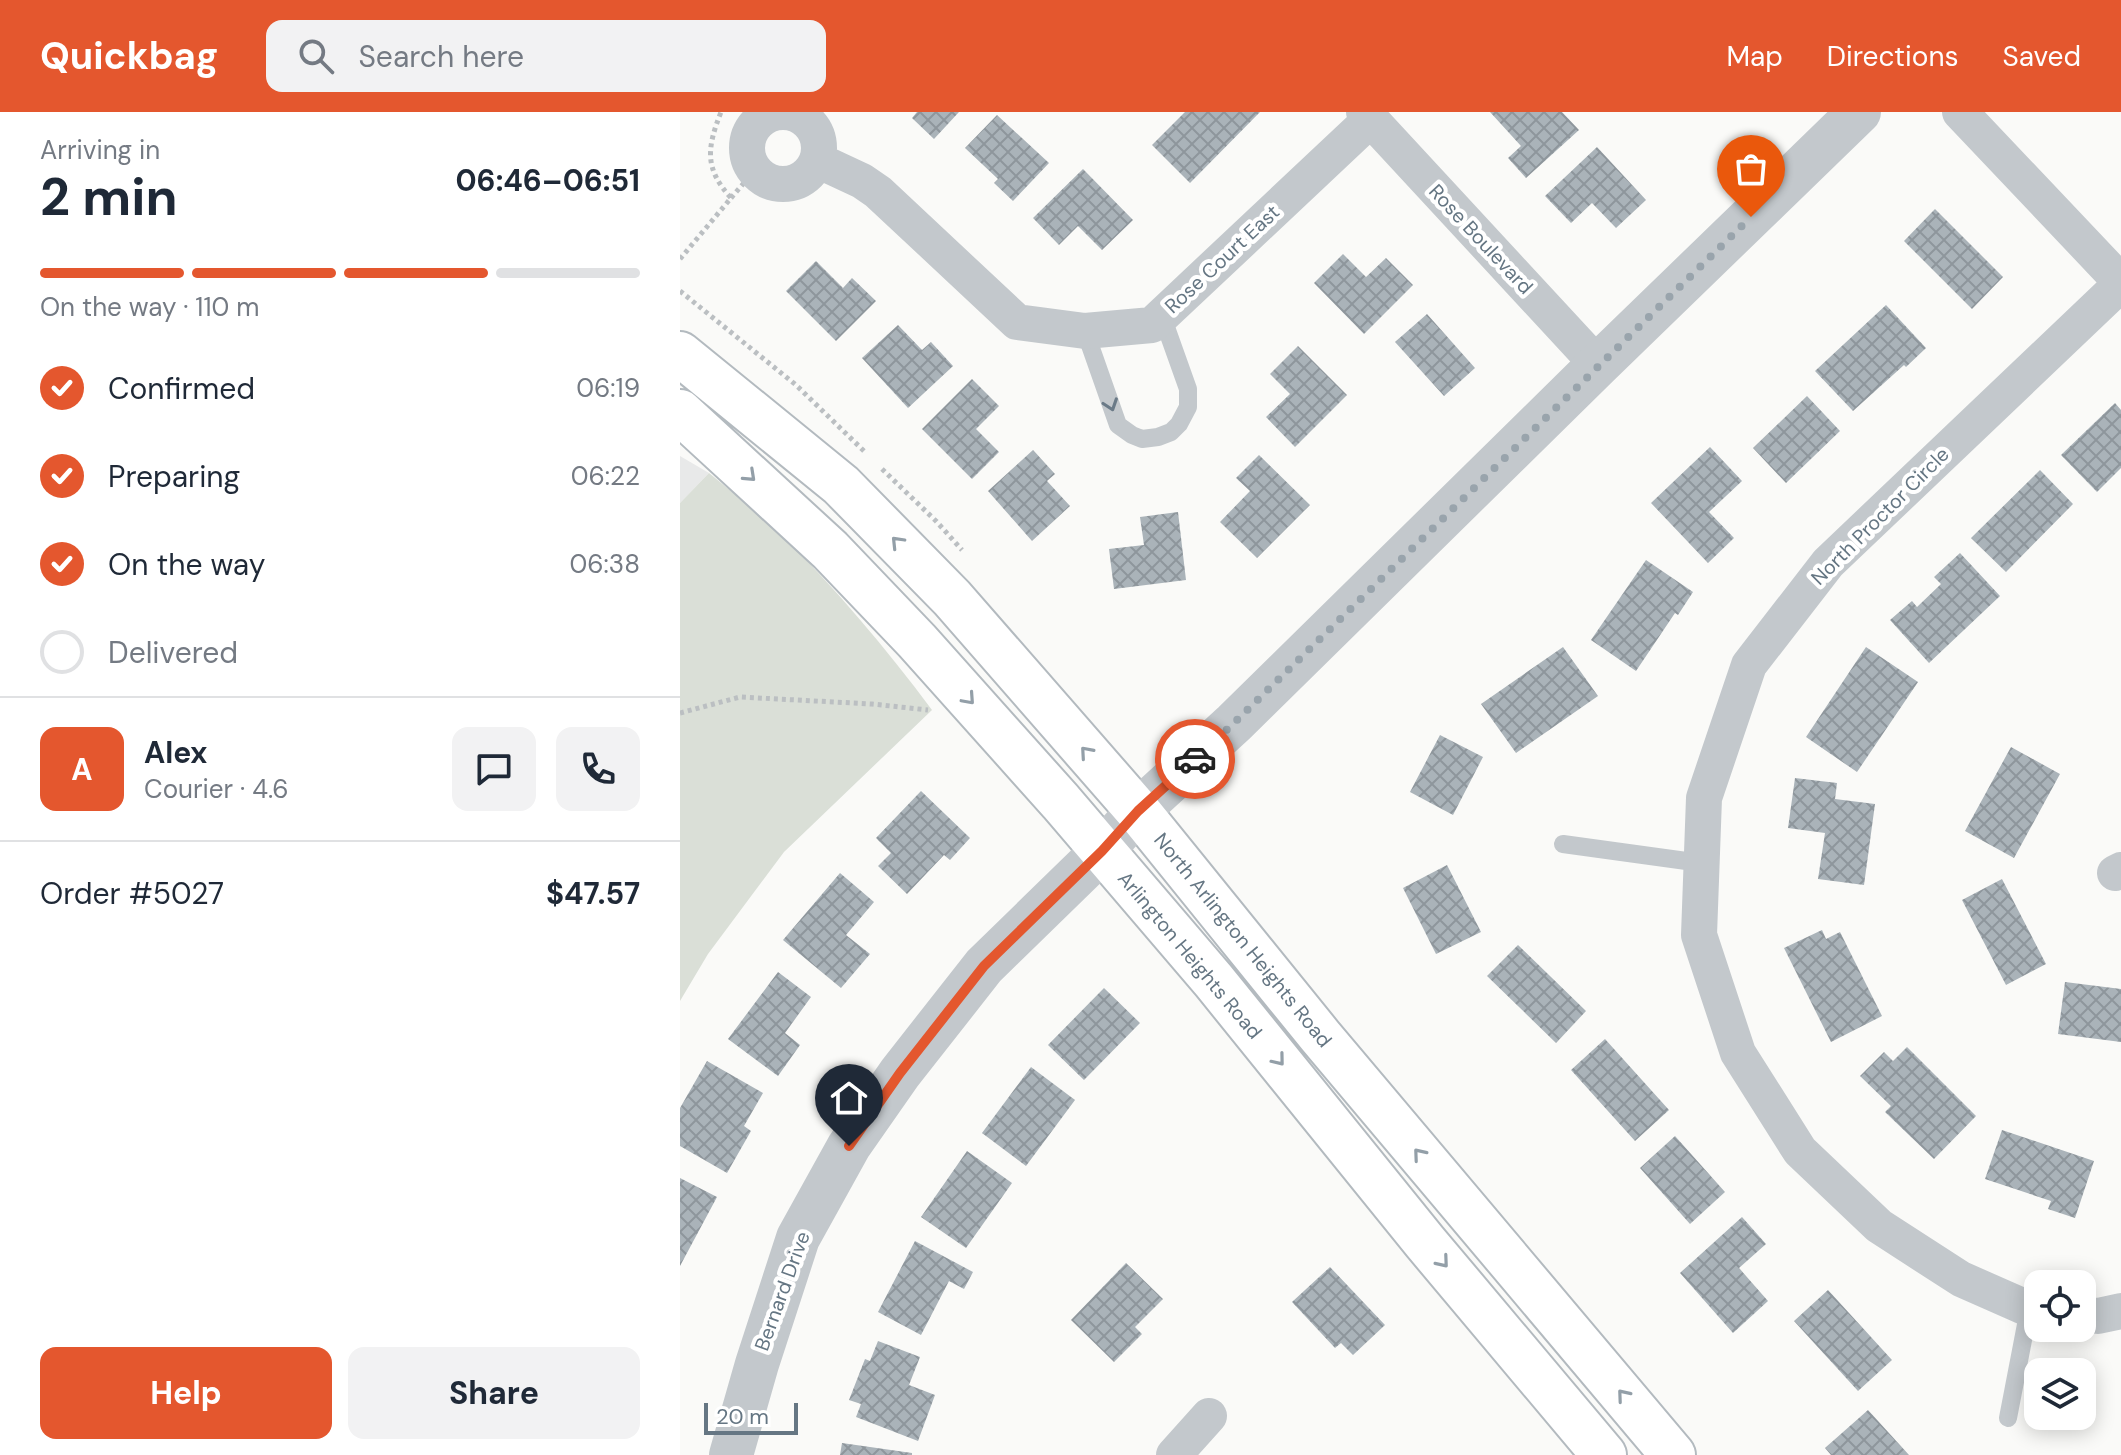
<!DOCTYPE html>
<html lang="en">
<head>
<meta charset="utf-8">
<style>
	:root { --surface:#fff; --page:#f2f2f3; --text:#1f2937; --muted:#747a83; --line:#e0e1e3; --accent:#e4572e }
	body { margin:0; font-family:"DM Sans",sans-serif; background:var(--page); color:var(--text); height:100vh; display:flex; flex-direction:column; font-size:30px; white-space:nowrap }
	* { box-sizing:border-box; margin:0 }
	p { font-size:26px; color:var(--muted) }
	.icon { flex:none; width:44px; height:44px; fill:none; stroke:currentColor; stroke-width:2; stroke-linecap:round; stroke-linejoin:round }
	.map { position:relative; flex:1; overflow:hidden }
	.side { display:flex; flex-direction:column; background:var(--surface); width:680px }
	.side>* { flex:none }
	.buttons { position:absolute; left:1344px; top:1158px; display:grid; gap:16px }
	.buttons a { display:grid; place-items:center; width:72px; height:72px; border-radius:16px; background:var(--surface); box-shadow:0 4px 20px #0003; font-size:40px }
	.scale { position:absolute; left:24px; bottom:20px; width:94px; box-sizing:border-box; padding-left:8px; border:4px solid #657683; border-top:0; font-size:22px; line-height:28px; white-space:nowrap; color:#657683; -webkit-text-stroke:6px #fff; paint-order:stroke }
	.pin { position:absolute; display:grid; place-items:center; width:68px; height:68px; color:#fff; margin:-82px -34px; border-radius:50% 50% 50% 0; rotate:-45deg; box-shadow:0 0 8px #0007 }
	.pin .icon { rotate:45deg }
	.courier { position:absolute; display:grid; place-items:center; width:80px; height:80px; margin:-40px; border:6px solid #e4572e; border-radius:50%; background:#fff; color:#222; box-shadow:0 2px 10px #0007 }
	.head em { font-style:normal; font-weight:700 }
	.head div { display:flex; flex-direction:column-reverse }
	.head { display:flex; align-items:center; justify-content:space-between; height:136px; padding:0 40px }
	h1 { font-size:52px; font-weight:700; line-height:60px }
	.bar { display:grid; grid-template-columns:repeat(4,1fr); gap:12px 8px; align-content:center; height:96px; padding:0 40px }
	.bar i { height:10px; border-radius:6px; background:var(--line) }
	.bar .selected { background:var(--accent) }
	.bar p { grid-column:span 4 }
	.line { display:flex; align-items:center; gap:20px; padding:0 40px; border-top:2px solid var(--line) }
	.line div { flex:1 }
	.round { display:grid; place-items:center; flex:none; width:84px; height:84px; border-radius:16px; background:var(--page) }
	ol { padding:0 40px; list-style:none }
	li { display:flex; align-items:center; gap:24px; height:88px }
	li p { margin-inline-start:auto }
	li .icon { padding:8px; border-radius:50%; background:var(--accent); color:#fff; stroke-width:4 }
	li:last-child { color:var(--muted) }
	li i { width:44px; height:44px; border:4px solid var(--line); border-radius:50% }
	.primary-button { display:flex; gap:16px; margin-top:auto; padding:16px 40px }
	.primary-button a { flex:1; height:92px; border-radius:16px; background:var(--accent); color:#fff; font-size:32px; font-weight:700; line-height:92px; text-align:center }
	.primary-button a+a { background:var(--page); color:var(--text) }
	header { display:flex; align-items:center; gap:48px; box-sizing:border-box; height:112px; padding:0 40px; background:var(--accent); color:#fff }
	header strong { font-size:38px }
	nav { display:flex; gap:44px; margin-inline-start:auto; font-size:28px }
	.search { width:560px; height:72px; background:var(--page); display:flex; align-items:center; gap:20px; box-sizing:border-box; padding:0 28px; border-radius:16px; color:var(--muted); font-size:30px }
	main { display:flex; flex:1; min-height:0 }
	.map>svg:first-child { display:block }
	.built { fill:#e8e9e9 }
	.green { fill:#dadfd7 }
	.building { fill:url(#building-cross-hatch) }
	.lines { fill:none; stroke-linecap:round; stroke-linejoin:round }
	.secondary-casing { stroke:#b3babf; stroke-width:48 }
	.path { stroke:#bbbfc2; stroke-width:5; stroke-dasharray:4 4; stroke-linecap:butt }
	.service { stroke:#c3c8cc; stroke-width:18 }
	.minor { stroke:#c3c8cc; stroke-width:36 }
	.tertiary { stroke:#c3c8cc; stroke-width:44 }
	.secondary { stroke:#fff; stroke-width:44 }
	.oneway { stroke:#6a7a87 }
	.oneway2 { stroke:#939fa8 }
	.done { stroke:#99a4ac; stroke-width:8; stroke-dasharray:0 14.4 }
	.route { stroke:#e4572e; stroke-width:10 }
	.labels { text-anchor:middle; stroke-width:8; stroke-linejoin:round; paint-order:stroke }
	.street-label { font-size:20px; fill:#657683; stroke:#fff }
</style>
</head>
<body>
<header>
<strong>Quickbag</strong>
<div class="search"><svg class="icon" aria-label="search" viewBox="0 0 24 24"><circle cx="10" cy="10" r="6"/><path d="M15 15l6 6"/></svg>Search here</div>
<nav><a>Map</a><a>Directions</a><a>Saved</a></nav>
</header>
<main>
<section class="side">
<div class="head"><div><h1>2 min</h1><p>Arriving in</p></div><em>06:46–06:51</em></div>
<div class="bar"><i class="selected"></i><i class="selected"></i><i class="selected"></i><i></i><p>On the way · 110 m</p></div>
<ol>
<li><svg class="icon" aria-label="check" viewBox="0 0 24 24"><path d="M5 12l5 5 9-10"/></svg>Confirmed<p>06:19</p></li>
<li><svg class="icon" aria-label="check" viewBox="0 0 24 24"><path d="M5 12l5 5 9-10"/></svg>Preparing<p>06:22</p></li>
<li><svg class="icon" aria-label="check" viewBox="0 0 24 24"><path d="M5 12l5 5 9-10"/></svg>On the way<p>06:38</p></li>
<li><i></i>Delivered</li>
</ol>
<div class="line" style="height:144px"><b class="round" style="background:var(--accent);color:#fff">A</b><div><b>Alex</b><p>Courier · 4.6</p></div><a class="round"><svg class="icon" aria-label="chat" viewBox="0 0 24 24"><path d="M4 5h16v11H9l-5 4z"/></svg></a><a class="round"><svg class="icon" aria-label="phone" viewBox="0 0 24 24"><path d="M5 4h4l2 5-3 2q2 4 5 5l2-3 5 2v4C11 20 4 13 5 4z"/></svg></a></div>
<div class="line" style="height:104px"><div>Order #5027</div><b>$47.57</b></div>
<div class="primary-button"><a>Help</a><a>Share</a></div>
</section>
<div class="map">
<svg width="1441" height="1343" viewBox="0 0 1441 1343">
	<defs>
		<pattern id="building-cross-hatch" width="8" height="8" patternUnits="userSpaceOnUse" patternTransform="scale(2)"><rect width="8" height="8" fill="#aab3b9"/><path d="M0 0l8 8M0 8l8-8" fill="none" stroke="#8e969c"/></pattern>
	</defs>
	<rect width="100%" height="100%" fill="#fafaf8"/>
	<path class="built" d="M 0,344 L 29,361 L 0,391 Z"/>
	<path class="green" d="M 29,361 C 53,381 78,400 100,421 C 155,476 206,536 252,598 L 104,740 L 28,842 L 0,889 L 0,391 Z"/>
	<path class="building" d="M 237,0 L 279,0 L 254,27 L 232,6 Z
		M 505,0 L 580,0 L 510,71 L 472,33 Z
		M 810,0 L 882,0 L 899,18 L 846,66 L 828,46 L 841,34 Z
		M 317,3 L 369,51 L 333,89 L 314,71 L 318,67 L 285,36 Z
		M 917,35 L 966,88 L 936,116 L 912,91 L 891,111 L 865,84 Z
		M 403,57 L 453,108 L 422,138 L 398,114 L 379,133 L 353,106 Z
		M 1255,97 L 1323,165 L 1292,197 L 1224,129 Z
		M 663,142 L 686,165 L 706,146 L 733,173 L 684,222 L 634,171 Z
		M 136,149 L 163,176 L 172,166 L 196,189 L 156,229 L 106,179 Z
		M 1206,193 L 1246,236 L 1226,255 L 1224,253 L 1173,299 L 1135,259 Z
		M 747,202 L 795,256 L 764,284 L 715,230 Z
		M 218,213 L 242,238 L 251,230 L 273,254 L 228,296 L 182,246 Z
		M 618,234 L 667,283 L 615,335 L 586,305 L 610,282 L 590,262 Z
		M 292,267 L 319,294 L 296,317 L 319,340 L 292,367 L 242,317 Z
		M 1127,284 L 1160,319 L 1106,371 L 1073,336 Z
		M 1435,291 L 1441,298 L 1441,356 L 1417,380 L 1381,343 Z
		M 1030,335 L 1062,369 L 1029,400 L 1054,426 L 1028,451 L 971,391 Z
		M 353,338 L 375,362 L 367,369 L 390,394 L 352,429 L 308,379 Z
		M 579,343 L 630,393 L 577,446 L 540,410 L 570,379 L 556,366 Z
		M 1360,358 L 1393,392 L 1326,460 L 1291,426 Z
		M 498,400 L 506,468 L 434,477 L 429,437 L 464,433 L 460,405 Z
		M 1280,441 L 1320,484 L 1249,551 L 1210,508 L 1232,489 L 1237,495 L 1261,472 L 1254,465 Z
		M 966,448 L 1013,480 L 998,503 L 995,501 L 956,559 L 911,528 Z
		M 883,535 L 918,584 L 836,641 L 801,592 Z
		M 1186,535 L 1238,570 L 1177,660 L 1126,625 Z
		M 760,623 L 803,645 L 773,703 L 730,680 Z
		M 1331,635 L 1380,662 L 1334,746 L 1285,719 Z
		M 1115,666 L 1157,671 L 1155,687 L 1195,692 L 1184,773 L 1138,767 L 1145,721 L 1108,716 Z
		M 241,679 L 290,726 L 270,748 L 264,743 L 227,782 L 198,754 L 211,741 L 196,726 Z
		M 767,753 L 801,820 L 756,842 L 723,776 Z
		M 160,761 L 194,790 L 166,823 L 190,842 L 161,876 L 103,828 Z
		M 1322,767 L 1366,852 L 1326,873 L 1282,788 Z
		M 1142,818 L 1146,827 L 1160,820 L 1202,904 L 1151,930 L 1104,836 Z
		M 838,833 L 906,899 L 876,931 L 807,864 Z
		M 98,860 L 131,885 L 105,921 L 120,933 L 98,964 L 48,927 Z
		M 1385,870 L 1441,877 L 1441,930 L 1378,922 Z
		M 424,876 L 460,911 L 404,968 L 368,933 Z
		M 925,927 L 989,998 L 955,1029 L 891,958 Z
		M 1227,935 L 1296,1004 L 1254,1047 L 1205,1000 L 1211,994 L 1180,964 L 1204,940 L 1213,949 Z
		M 27,949 L 83,981 L 64,1014 L 71,1019 L 47,1061 L 0,1034 L 0,996 Z
		M 351,955 L 395,988 L 346,1054 L 302,1021 Z
		M 1322,1018 L 1414,1049 L 1395,1106 L 1368,1097 L 1371,1089 L 1305,1067 Z
		M 995,1024 L 1045,1080 L 1010,1112 L 960,1056 Z
		M 287,1039 L 332,1071 L 286,1136 L 241,1105 Z
		M 0,1066 L 37,1085 L 0,1154 Z
		M 1062,1105 L 1086,1132 L 1059,1156 L 1088,1189 L 1053,1221 L 1000,1161 Z
		M 235,1129 L 293,1160 L 284,1177 L 269,1169 L 241,1223 L 198,1200 Z
		M 446,1151 L 483,1187 L 455,1215 L 462,1222 L 434,1250 L 391,1208 Z
		M 650,1155 L 705,1213 L 673,1243 L 661,1231 L 655,1236 L 612,1190 Z
		M 1148,1178 L 1212,1248 L 1178,1279 L 1114,1209 Z
		M 198,1229 L 240,1245 L 229,1273 L 255,1283 L 238,1329 L 176,1305 L 181,1292 L 169,1288 L 185,1247 L 190,1249 Z
		M 1188,1298 L 1229,1343 L 1151,1343 L 1145,1336 Z
		M 162,1331 L 232,1341 L 232,1343 L 160,1343 Z"/>
	<g class="lines">
		<g class="secondary-casing">
			<path id="secondary" d="M 0,242 L 161,373 L 272,486 L 458,699 L 640,924 L 993,1343
				M 0,300 L 150,438 L 237,529 L 381,690 L 534,869 L 745,1130 L 924,1343"/>
		</g>
		<path class="path" d="M 93,0 L 93,2
			M 51,86 L 75,58
			M 0,147 L 51,86 C 24,56 27,36 41,0
			M 0,179 L 116,273 L 186,341
			M 202,357 L 256,409 L 282,438
			M 0,601 L 60,585 L 192,592 L 248,598"/>
		<path class="service" d="M 405,219 L 438,313 L 452,323 L 462,327 L 478,325 L 491,320 L 499,312 L 508,295 L 508,277 L 482,204
			M 883,732 L 1021,751
			M 1328,1306 L 1349,1197"/>
		<path class="minor" d="M 684,0 L 918,253
			M 1280,0 L 1441,170
			M67 36a36 36 0 1 1 72 0a36 36 0 1 1-72 0Z
			M 137,48 L 182,69 L 198,80 L 337,210 L 405,219 L 472,213 L 690,8
			M 1435,761 L 1441,758
			M 1358,1198 L 1349,1197 L 1281,1167 L 1199,1114 L 1120,1039 L 1058,941 L 1019,823 L 1024,686 L 1069,553 L 1148,451 L 1441,172
			M 1402,1202 L 1418,1204 L 1441,1199
			M 494,1343 L 529,1304"/>
		<path class="tertiary" d="M 51,1343 L 77,1252 L 118,1126 L 169,1034 L 220,961 L 304,854 L 422,739 L 458,699 L 554,611 L 918,253 L 1179,0"/>
		<use href="#secondary" class="secondary"/>
	</g>
	<defs><path id="oneway-chevron" d="M-2-3.5L2.5 0L-2 3.5" fill="none" stroke-width="1.6" stroke-linecap="round" stroke-linejoin="round" transform="scale(2)"/></defs>
	<use class="oneway" href="#oneway-chevron" transform="translate(431 293) rotate(71)"/>
	<g class="oneway2">
		<use href="#oneway-chevron" transform="translate(70 364) rotate(43)"/>
		<use href="#oneway-chevron" transform="translate(217 430) rotate(-134)"/>
		<use href="#oneway-chevron" transform="translate(289 587) rotate(48)"/>
		<use href="#oneway-chevron" transform="translate(406 640) rotate(-131)"/>
		<use href="#oneway-chevron" transform="translate(599 948) rotate(51)"/>
		<use href="#oneway-chevron" transform="translate(739 1042) rotate(-130)"/>
		<use href="#oneway-chevron" transform="translate(763 1150) rotate(50)"/>
		<use href="#oneway-chevron" transform="translate(943 1283) rotate(-130)"/>
	</g>
	<g class="lines">
		<path class="done" d="M 515,647 L 554,611 L 1071,105"/>
		<path class="route" d="M 169,1034 L 220,961 L 304,854 L 422,739 L 458,699 L 515,647"/>
	</g>
	<g class="labels">
		<g class="street-label">
			<text transform="translate(801 127) rotate(47)" y="7">Rose Boulevard</text>
			<text transform="translate(542 147) rotate(-43)" y="7">Rose Court East</text>
			<text transform="translate(1200 404) rotate(-45)" y="7">North Proctor Circle</text>
			<text transform="translate(563 828) rotate(51)" y="7">North Arlington Heights Road</text>
			<text transform="translate(510 843) rotate(50)" y="7">Arlington Heights Road</text>
			<text transform="translate(102 1179) rotate(-70)" y="7">Bernard Drive</text>
		</g>
	</g>
</svg>
<div class="buttons">
<a><svg class="icon" aria-label="locate" viewBox="0 0 24 24"><circle cx="12" cy="12" r="6"/><path d="M12 2v4M12 18v4M2 12h4M18 12h4"/></svg></a>
<a><svg class="icon" aria-label="layers" viewBox="0 0 24 24"><path d="M12 4l9 5-9 5-9-5zM3 14l9 5 9-5"/></svg></a>
</div>
<div class="scale">20 m</div>
<div class="pin" style="left:1071px;top:105px;background:#ea580c"><svg class="icon" aria-label="bag" viewBox="0 0 24 24"><path d="M5 8h14l-1 12H6zM9 8a3 3 0 0 1 6 0"/></svg></div>
<div class="pin" style="left:169px;top:1034px;background:#1f2937"><svg class="icon" aria-label="home" viewBox="0 0 24 24"><path d="M3 11l9-7 9 7M6 9v11h12V9"/></svg></div>
<div class="courier" style="left:515px;top:647px"><svg class="icon" aria-label="car" viewBox="0 0 24 24"><path d="M5 17H2v-5l4-1 3-4h7l3 4 3 1v5h-3M9 17h6M6 11h13"/><circle cx="7" cy="17" r="2"/><circle cx="17" cy="17" r="2"/></svg></div>
</div>
</main>
</body>
</html>
